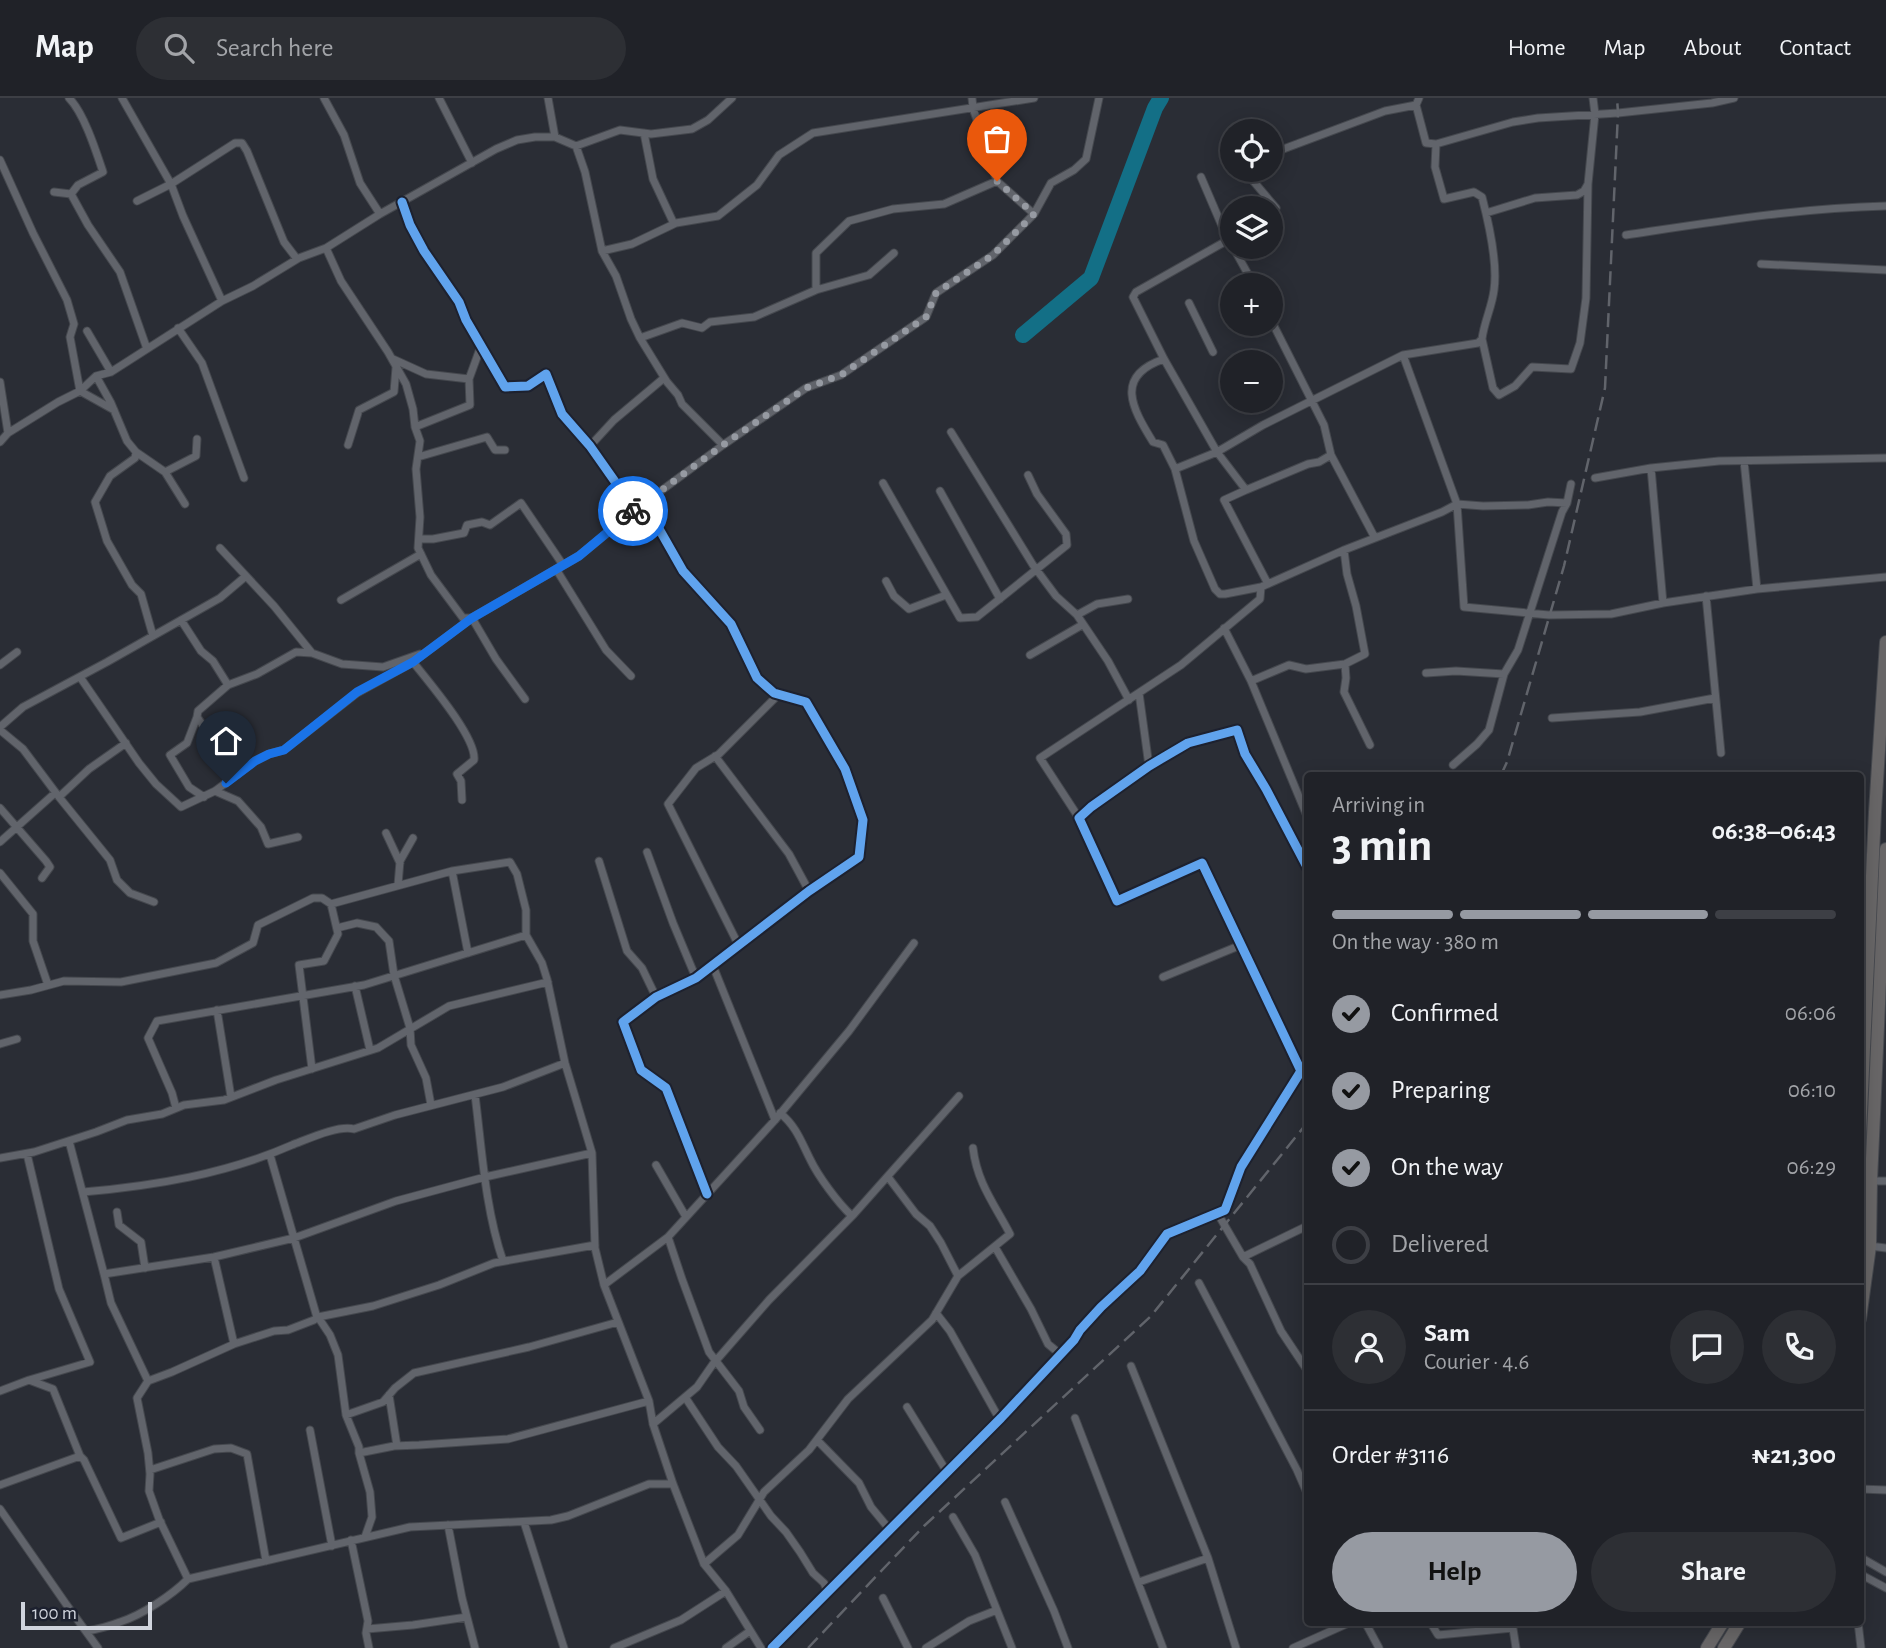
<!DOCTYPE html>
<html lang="en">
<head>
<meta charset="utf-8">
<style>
	:root { --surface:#202228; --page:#2d2f34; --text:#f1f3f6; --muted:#a2a4a8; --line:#3d3f45; --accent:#969aa2 }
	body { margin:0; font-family:"Alegreya Sans",sans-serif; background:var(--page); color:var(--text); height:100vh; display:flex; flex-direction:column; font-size:26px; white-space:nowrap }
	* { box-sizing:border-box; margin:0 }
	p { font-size:23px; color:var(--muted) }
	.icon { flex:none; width:38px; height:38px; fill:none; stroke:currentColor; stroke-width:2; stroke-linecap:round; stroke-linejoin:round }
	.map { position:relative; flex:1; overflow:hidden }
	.drawer { position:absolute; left:1304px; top:674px; width:560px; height:854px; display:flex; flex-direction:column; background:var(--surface); border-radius:7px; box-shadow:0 4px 18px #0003,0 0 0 2px var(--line) }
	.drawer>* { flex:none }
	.fabs { position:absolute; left:1220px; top:21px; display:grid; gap:14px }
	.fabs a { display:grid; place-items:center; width:63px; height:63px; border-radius:50%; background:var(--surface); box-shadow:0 4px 18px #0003,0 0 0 2px var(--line); font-size:35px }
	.scale { position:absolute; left:21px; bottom:18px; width:131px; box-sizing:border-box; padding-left:7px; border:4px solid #d0d4dd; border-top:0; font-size:19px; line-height:24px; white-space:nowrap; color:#d0d4dd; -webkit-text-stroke:5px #1d212f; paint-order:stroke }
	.pin { position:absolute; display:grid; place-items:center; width:60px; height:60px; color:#fff; margin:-72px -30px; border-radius:50% 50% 50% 0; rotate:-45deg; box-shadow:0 0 7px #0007 }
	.pin .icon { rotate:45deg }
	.courier { position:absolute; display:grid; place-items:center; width:70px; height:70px; margin:-35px; border:5px solid #1a73e8; border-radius:50%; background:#fff; color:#222; box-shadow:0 2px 9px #0007 }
	.summary em { font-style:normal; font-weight:700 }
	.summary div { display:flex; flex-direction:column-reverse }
	.summary { display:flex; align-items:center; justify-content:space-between; height:119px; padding:0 28px }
	h1 { font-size:46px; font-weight:700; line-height:52px }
	.bar { display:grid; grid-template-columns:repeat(4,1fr); gap:10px 7px; align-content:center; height:84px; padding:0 28px }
	.bar i { height:9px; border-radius:5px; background:var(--line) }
	.bar .selected { background:var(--accent) }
	.bar p { grid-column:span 4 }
	.line { display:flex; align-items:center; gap:18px; padding:0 28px; border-top:2px solid var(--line) }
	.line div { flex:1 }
	.round { display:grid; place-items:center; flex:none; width:74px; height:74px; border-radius:37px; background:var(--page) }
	ol { padding:0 28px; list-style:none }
	li { display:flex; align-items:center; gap:21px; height:77px }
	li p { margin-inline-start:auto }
	li .icon { padding:7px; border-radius:50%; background:var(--accent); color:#111; stroke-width:4 }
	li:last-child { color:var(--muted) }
	li i { width:38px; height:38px; border:4px solid var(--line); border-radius:50% }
	.primary-button { display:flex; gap:14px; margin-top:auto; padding:14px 28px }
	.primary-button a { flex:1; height:80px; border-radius:42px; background:var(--accent); color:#111; font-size:28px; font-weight:700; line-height:80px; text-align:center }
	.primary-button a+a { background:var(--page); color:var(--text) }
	header { display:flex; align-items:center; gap:42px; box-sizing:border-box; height:98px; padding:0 35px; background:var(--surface); border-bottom:2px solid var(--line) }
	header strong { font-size:33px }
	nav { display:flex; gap:38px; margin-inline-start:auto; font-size:24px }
	.search { width:490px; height:63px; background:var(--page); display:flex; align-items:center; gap:18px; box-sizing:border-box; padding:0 24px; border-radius:38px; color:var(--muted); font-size:26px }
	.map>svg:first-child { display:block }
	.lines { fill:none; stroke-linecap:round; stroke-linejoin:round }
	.river { stroke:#136f86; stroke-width:16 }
	.minor-casing { stroke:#45484e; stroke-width:9 }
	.trunk-casing { stroke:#45484e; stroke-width:14 }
	.minor { stroke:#61646b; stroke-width:7 }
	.trunk { stroke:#686667; stroke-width:12 }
	.rail { stroke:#61646b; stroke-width:2.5; stroke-dasharray:14 7; stroke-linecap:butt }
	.cycleway-casing { stroke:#1d212f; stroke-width:13 }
	.cycleway { stroke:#60a3ed; stroke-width:9 }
	.done { stroke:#969aa2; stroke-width:7; stroke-dasharray:0 12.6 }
	.route { stroke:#1a73e8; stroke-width:9 }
</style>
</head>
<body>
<header>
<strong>Map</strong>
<div class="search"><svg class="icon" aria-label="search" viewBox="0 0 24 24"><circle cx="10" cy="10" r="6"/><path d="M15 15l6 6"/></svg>Search here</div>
<nav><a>Home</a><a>Map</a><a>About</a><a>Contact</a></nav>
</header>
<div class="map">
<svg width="1886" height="1550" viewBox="0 0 1886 1550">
	<rect width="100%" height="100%" fill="#2a2d35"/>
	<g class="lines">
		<path class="river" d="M 1023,237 L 1091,180 L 1155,10 L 1161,0"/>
		<g class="minor-casing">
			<path id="minor" d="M 69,0 C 84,15 96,53 103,74 L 78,87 L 71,96
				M 122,0 L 171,86 L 183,118 L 222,203
				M 324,0 L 344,37 L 360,85 L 380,116
				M 439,0 L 472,65
				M 548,0 L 555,39
				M 972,0 L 973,10 L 997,83 L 1034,116
				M 1416,7 L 1426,45 L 1436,46
				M 644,35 L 653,81 L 674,126
				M 576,48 L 585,74 L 602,153 L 616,178 L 631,221 L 640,240 L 667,284 L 678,297 L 682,306 L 723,347 L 806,290 L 841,277 L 926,219 L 936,195 L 993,157 L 1034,116 L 1051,85 L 1074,72 L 1086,61 L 1099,0
				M 1270,56 L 1385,13 L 1416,7 L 1419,0
				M 0,62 L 33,135 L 67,202 L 74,226 L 70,239 L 80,293 L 114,312
				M 1244,72 L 1276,110 L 1270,116
				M 1201,79 L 1228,142 L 1231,140
				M 54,94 L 71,96 L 88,127 L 120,174 L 147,251
				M 137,103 L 171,86 L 235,45 L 242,45 L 247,53 L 284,144 L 297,161
				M 402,104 L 410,127 L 424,153 L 459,204 L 466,222 L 505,289 L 528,288 L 546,276 L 562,316 L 590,348 L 635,412 L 658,429 L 683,473 L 731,526 L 757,580 L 774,595 L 806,604 L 845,671 L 863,722 L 859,759 L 809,793 L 696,880 L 656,899 L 623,924 L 641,972 L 666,990 L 707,1096
				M 1486,115 L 1535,100 L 1577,97 L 1584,93 L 1588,86 L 1595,16 L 1593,0
				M 1626,137 C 1713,124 1798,110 1886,108
				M 1232,148 L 1228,142 L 1136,194 L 1133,199 L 1164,261 L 1217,354 L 1246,392 L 1308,366 L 1319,364 L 1331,357
				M 1233,149 L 1254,187
				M 326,150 L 341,183 L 388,254 L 406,286 L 413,311 L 415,329 L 420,343 L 416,371 L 420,419 L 418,450 L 431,477 L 463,520 L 472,520 L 496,561 L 525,601
				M 602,153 L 632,146 L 676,125 L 718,118 L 757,87 L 779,57 L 813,35 L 1034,0
				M 1761,166 L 1886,172
				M 816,192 L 816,155 L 849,123 L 893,111 L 944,106 L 997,83
				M 1189,205 L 1213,254
				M 1270,220 L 1324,327 L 1331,357 L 1375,440
				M 178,230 L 202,265 L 244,380
				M 87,233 L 111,274
				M 640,240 L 682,225 L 702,230 L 710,224 L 754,219 L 816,192 L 869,177 L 894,155
				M 1482,241 L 1493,290 L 1499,297 L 1515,288 L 1532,269 L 1571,271 L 1580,245 L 1586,200 L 1588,86
				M 1403,257 L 1457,406 L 1464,509 L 1549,517 L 1611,516 L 1663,505 L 1757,491 L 1886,479
				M 393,261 L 426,276 L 469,281
				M 1164,261 C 1114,278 1132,310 1153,344 L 1163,347 L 1175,371 L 1194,443 L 1215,491 L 1220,496 L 1225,496 L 1261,489
				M 96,278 L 111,305 L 127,343 L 136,354 L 165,374 L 185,406
				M 0,284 L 8,335
				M 415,329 L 470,307 L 469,281 L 481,248
				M 951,334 L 1033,467 L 1056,498 L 1077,517 L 1108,563 L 1129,602
				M 0,344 L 8,335 L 58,304 L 80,293 L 96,278 L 111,274 L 222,203 L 253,188 L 299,160 L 326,150 L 380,116 L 496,51 L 517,42 L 535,39 L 555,39 L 576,48 L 620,32 L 651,36 L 692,31 L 708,22 L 732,0
				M 348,347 L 359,312 L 394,294 L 396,269
				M 590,348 L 614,322 L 664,280
				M 136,354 L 135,360 L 110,378 L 95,404 L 107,443 L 132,487 L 141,496 L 153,538
				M 418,359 L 487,339 L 495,352 L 505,352
				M 1744,363 L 1757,491
				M 1651,370 L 1663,505
				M 1175,371 L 1217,354 L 1263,327 L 1403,257 L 1478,245 L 1482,241 C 1484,224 1492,209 1494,192 C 1498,165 1489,126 1482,99 L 1474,94 L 1444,101 L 1435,69 L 1436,46 L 1513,24 L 1538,20 L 1618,15 L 1712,5 L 1734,0
				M 165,374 L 196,358 L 197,341
				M 1595,380 L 1651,370 L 1719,363 L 1886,360
				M 883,385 L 960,520 L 977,519 L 1067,447 L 1066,436 L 1037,396 L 1028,377
				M 1246,392 L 1224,402 L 1268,486
				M 940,393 L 1000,501
				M 1567,405 L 1571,386
				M 419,441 L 433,441 L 464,435 L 467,427 L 482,424 L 490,427 L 521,405 L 563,467
				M 220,450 L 274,508 L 312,555 L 342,566 L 383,569 L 420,556
				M 1344,452 L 1347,476 L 1356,508 L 1365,556 L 1345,566 L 1346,580 L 1344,594 L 1370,647
				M 556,471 L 606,552 L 631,578
				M 886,483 L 894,498 L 909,511 L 946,497
				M 1706,498 L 1721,655
				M 341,502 L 421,456
				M 1077,517 L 1097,506 L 1128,501
				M 181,522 L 201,553 L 213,563 L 228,587
				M 1224,530 L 1251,583 L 1307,718
				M 1030,557 L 1082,527
				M 0,567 L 17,554
				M 80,579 L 139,665 L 156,686 L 181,709 L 215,693 L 255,663 L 269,656 L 284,652 L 357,595 L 413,564
				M 1251,583 L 1289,567 L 1306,571 L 1345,566
				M 1139,595 L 1149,668
				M 197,619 L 187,645 L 170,657 L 189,689 L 204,699
				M 1552,620 L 1640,614 L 1715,600
				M 0,629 L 23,609 L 107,564 L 220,500 L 246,478
				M 0,632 L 23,651 L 59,699 L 89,671 L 126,645
				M 715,658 L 789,756 L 809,793
				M 1453,667 L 1477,646 L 1489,632 L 1504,576
				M 238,676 L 197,619 L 198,613 L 228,587 L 257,576 L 296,554 L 312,555
				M 215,693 L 238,703 L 261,729 L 268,746 L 298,739
				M 59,699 L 110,762 L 117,782 L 130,795 L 154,804
				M 462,702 L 461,683 L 457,676 L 474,662 C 477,640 428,583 413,564 L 472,520 L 579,458 L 635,412 L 723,347
				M 0,710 L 46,763 L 50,769 L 42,780
				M 1079,720 L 1040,660 L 1181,567 L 1260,501 L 1261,489 L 1344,452 L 1442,414 L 1457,406 L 1483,408 L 1528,407 L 1548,404 L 1567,405 L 1562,414 L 1518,552 L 1504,576 L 1456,573 L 1426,575
				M 386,735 L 400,765
				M 0,744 L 55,695
				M 647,754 L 673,825 L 696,880
				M 599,763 L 627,853 L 642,870 L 656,899
				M 452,773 L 468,855
				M 0,775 L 33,816 L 33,843 L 48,887
				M 398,787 L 400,763 L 413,740
				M 331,806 L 452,773 L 510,764 L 517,776 L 526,812 L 526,837 L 542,865 L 547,881 L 565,965 L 592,1055 L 595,1150 L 604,1187 L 649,1303 L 653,1326 L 673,1386 L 704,1466 L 726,1493 L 761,1550
				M 337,830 L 357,825 L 376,829 L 389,843 L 394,877 L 410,930 L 411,947 L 426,980 L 431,1007
				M 739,848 L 668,706 L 696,670 L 719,656 L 779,596
				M 713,868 L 775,1022
				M 1163,879 L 1241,847
				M 355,888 L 370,952
				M 0,897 L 31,892 L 64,883 L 121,884 L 216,865 L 253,845 L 258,827 L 313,800 L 322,800 L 331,806 L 338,836 L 324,863 L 299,867 L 312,971
				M 217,912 L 231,999
				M 0,946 L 17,941
				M 1301,973 L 1307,960
				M 475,997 C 482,1052 485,1110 503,1163
				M 176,1010 L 172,995 L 148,940 L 157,923 L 364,887 L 526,837
				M 780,1015 C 796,1028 801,1043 810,1061 C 818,1078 838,1105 852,1118
				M 69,1043 L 104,1176
				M 27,1056 L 59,1191 L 90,1264 L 29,1282
				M 270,1057 L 294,1140 L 396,1103 L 485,1079 L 592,1055
				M 0,1060 L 34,1054 L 96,1034 L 127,1022 L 162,1016 L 184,1007 L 224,1002 L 276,982 L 378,950 L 449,908 L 548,884
				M 656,1067 L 686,1119
				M 888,1079 L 916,1116 L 930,1128 L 941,1145 L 958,1178
				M 1871,1083 L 1886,1083
				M 83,1094 C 154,1088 226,1076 292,1047 C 308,1041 338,1027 354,1031 L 395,1017 L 503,989 L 565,965
				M 117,1114 L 119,1127 L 141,1144 L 145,1170
				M 1218,1116 L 1243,1159 L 1250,1166 L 1281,1233 L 1307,1272
				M 668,1139 L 682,1181 L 709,1254 L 739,1293 L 744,1309 L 760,1332
				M 1870,1148 L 1886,1150
				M 995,1149 L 1031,1211 L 1048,1246 L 1060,1256
				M 214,1159 L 234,1246
				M 1243,1159 L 1307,1128
				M 1199,1185 L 1297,1372 L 1307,1395
				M 604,1187 L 668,1139 L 775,1022 L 849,933 L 914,845
				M 936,1215 L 950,1233 L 996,1315 L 1001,1320
				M 1131,1268 L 1208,1460 L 1236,1550
				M 148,1283 L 111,1205 L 104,1176 L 214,1159 L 294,1140 L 316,1216 L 330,1237 L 338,1257 L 346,1317 L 359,1349 L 359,1355 L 370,1394 L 372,1419 L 365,1439
				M 0,1293 L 29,1282 L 53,1291 L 80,1358
				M 389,1297 L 397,1348
				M 685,1299 L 718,1349 L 736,1368 L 771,1418 L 786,1434 L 800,1454 L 813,1475 L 824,1485 L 828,1494
				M 907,1309 L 947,1374
				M 346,1317 L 383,1304 L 395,1290 L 414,1275 L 529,1249 L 618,1224
				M 1075,1320 L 1163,1550
				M 653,1326 L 697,1289 L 713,1266 L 769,1202 L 854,1116 L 959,998
				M 310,1332 L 332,1448
				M 817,1342 L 859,1385 L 871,1409 L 890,1432
				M 359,1355 L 394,1348 L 419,1347 L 508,1341 L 649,1303
				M 150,1372 L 214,1351 L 231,1350 L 247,1356 L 266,1463
				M 0,1387 L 80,1358 L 84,1362 L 121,1440 L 161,1424
				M 1860,1391 L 1886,1392
				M 1005,1404 L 1054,1513 L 1068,1550
				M 0,1411 L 66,1506 L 98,1550
				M 953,1419 L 975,1457 L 1012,1550
				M 524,1424 L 564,1550
				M 448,1427 L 462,1500 L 475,1550
				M 351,1442 L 368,1523 L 366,1535 L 369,1550
				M 1860,1459 L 1886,1474
				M 704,1466 L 738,1437 L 764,1394 L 809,1352 L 848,1301 L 932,1222 L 958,1178 L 1010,1136 C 995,1107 977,1085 973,1050
				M 1860,1476 L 1886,1490
				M 188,1481 L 410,1429 L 551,1422 L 568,1418 L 649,1386 L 673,1386
				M 1139,1484 L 1208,1460
				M 883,1500 L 908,1550
				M 1365,1524 L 1379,1550
				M 1430,1524 L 1438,1537 L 1513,1530
				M 1512,1524 L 1516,1550
				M 1858,1524 L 1861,1550
				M 367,1531 L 413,1527 L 467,1519
				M 87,1533 C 98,1531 110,1528 120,1524 C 142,1517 172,1497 188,1481 L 159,1421 L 149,1393 L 150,1376 L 148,1355 L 137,1300 L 148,1283 L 172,1274 L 234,1246 L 274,1233 L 288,1232 L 314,1222 L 318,1219 L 373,1208 L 439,1187 L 494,1165 L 595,1147
				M 614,1550 L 681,1522 L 726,1493
				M 726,1550 L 750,1533
				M 772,1550 L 1001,1320 L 1074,1242 L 1080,1232 L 1101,1209 L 1140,1173 L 1167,1136 L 1225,1112 L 1241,1069 L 1301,973 L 1202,765 L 1117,803 L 1079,720 L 1091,709 L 1149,668 L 1188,645 L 1237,632 L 1245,656 L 1266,691 L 1307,769
				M 926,1550 L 969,1523 L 997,1512
				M 1293,1550 L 1351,1524"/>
		</g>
		<g class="trunk-casing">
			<path id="trunk" d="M 1860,1035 L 1875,714 L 1886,544
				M 1860,1221 L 1870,1148 L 1871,1083 L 1886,751
				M 1707,1550 L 1723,1524
				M 1724,1550 L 1740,1524"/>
		</g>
		<use href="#minor" class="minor"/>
		<use href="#trunk" class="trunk"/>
		<path class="rail" d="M 1501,677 L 1507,664 L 1564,468 L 1605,290 L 1618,15 L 1617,0
			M 808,1550 L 924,1428 L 1151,1218 L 1307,1025"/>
		<g class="cycleway-casing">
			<path id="cycleway" d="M 402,104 L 410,127 L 424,153 L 459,204 L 466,222 L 505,289 L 528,288 L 546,276 L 562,316 L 590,348 L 635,412 L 658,429 L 683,473 L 731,526 L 757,580 L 774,595 L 806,604 L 845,671 L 863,722 L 859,759 L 809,793 L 696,880 L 656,899 L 623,924 L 641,972 L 666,990 L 707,1096
				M 772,1550 L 1001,1320 L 1074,1242 L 1080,1232 L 1101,1209 L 1140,1173 L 1167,1136 L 1225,1112 L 1241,1069 L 1301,973 L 1202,765 L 1117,803 L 1079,720 L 1091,709 L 1149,668 L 1188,645 L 1237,632 L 1245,656 L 1266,691 L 1307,769"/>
		</g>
		<use href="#cycleway" class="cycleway"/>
	</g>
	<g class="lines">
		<path class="done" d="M 633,413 L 723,347 L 806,290 L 841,277 L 926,219 L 936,195 L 993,157 L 1034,116 L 997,83"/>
		<path class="route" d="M 226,685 L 255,663 L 269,656 L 284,652 L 357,594 L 413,564 L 472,520 L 579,458 L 633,413"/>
	</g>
</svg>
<div class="fabs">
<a><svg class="icon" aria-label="locate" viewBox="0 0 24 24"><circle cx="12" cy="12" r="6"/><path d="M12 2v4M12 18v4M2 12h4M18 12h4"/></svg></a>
<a><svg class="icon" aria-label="layers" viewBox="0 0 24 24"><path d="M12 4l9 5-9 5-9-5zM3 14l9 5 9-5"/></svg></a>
<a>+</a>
<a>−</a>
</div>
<div class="scale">100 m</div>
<div class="pin" style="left:997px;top:83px;background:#ea580c"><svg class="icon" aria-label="bag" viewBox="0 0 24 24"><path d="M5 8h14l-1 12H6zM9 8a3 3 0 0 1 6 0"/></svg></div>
<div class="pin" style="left:226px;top:685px;background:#1f2937"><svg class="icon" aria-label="home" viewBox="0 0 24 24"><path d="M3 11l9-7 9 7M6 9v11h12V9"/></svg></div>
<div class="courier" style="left:633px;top:413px"><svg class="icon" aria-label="bike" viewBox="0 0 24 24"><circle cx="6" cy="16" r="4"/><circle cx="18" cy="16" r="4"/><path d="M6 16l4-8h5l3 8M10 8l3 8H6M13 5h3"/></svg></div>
<section class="drawer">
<div class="summary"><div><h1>3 min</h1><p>Arriving in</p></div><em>06:38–06:43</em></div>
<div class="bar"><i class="selected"></i><i class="selected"></i><i class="selected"></i><i></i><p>On the way · 380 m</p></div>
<ol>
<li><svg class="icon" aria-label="check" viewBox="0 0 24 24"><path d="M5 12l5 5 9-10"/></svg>Confirmed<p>06:06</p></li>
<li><svg class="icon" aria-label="check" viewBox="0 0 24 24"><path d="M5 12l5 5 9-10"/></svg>Preparing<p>06:10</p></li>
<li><svg class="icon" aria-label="check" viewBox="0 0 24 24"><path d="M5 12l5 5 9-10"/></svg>On the way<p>06:29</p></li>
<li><i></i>Delivered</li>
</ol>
<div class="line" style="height:126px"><a class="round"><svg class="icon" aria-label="person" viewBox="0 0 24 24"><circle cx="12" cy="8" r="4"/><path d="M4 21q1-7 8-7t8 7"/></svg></a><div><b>Sam</b><p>Courier · 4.6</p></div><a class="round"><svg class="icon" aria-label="chat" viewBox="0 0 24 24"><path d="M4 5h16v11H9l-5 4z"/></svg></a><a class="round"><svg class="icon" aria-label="phone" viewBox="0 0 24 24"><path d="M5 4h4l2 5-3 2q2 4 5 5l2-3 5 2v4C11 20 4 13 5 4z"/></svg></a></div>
<div class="line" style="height:91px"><div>Order #3116</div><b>₦21,300</b></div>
<div class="primary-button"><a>Help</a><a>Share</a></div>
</section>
</div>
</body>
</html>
